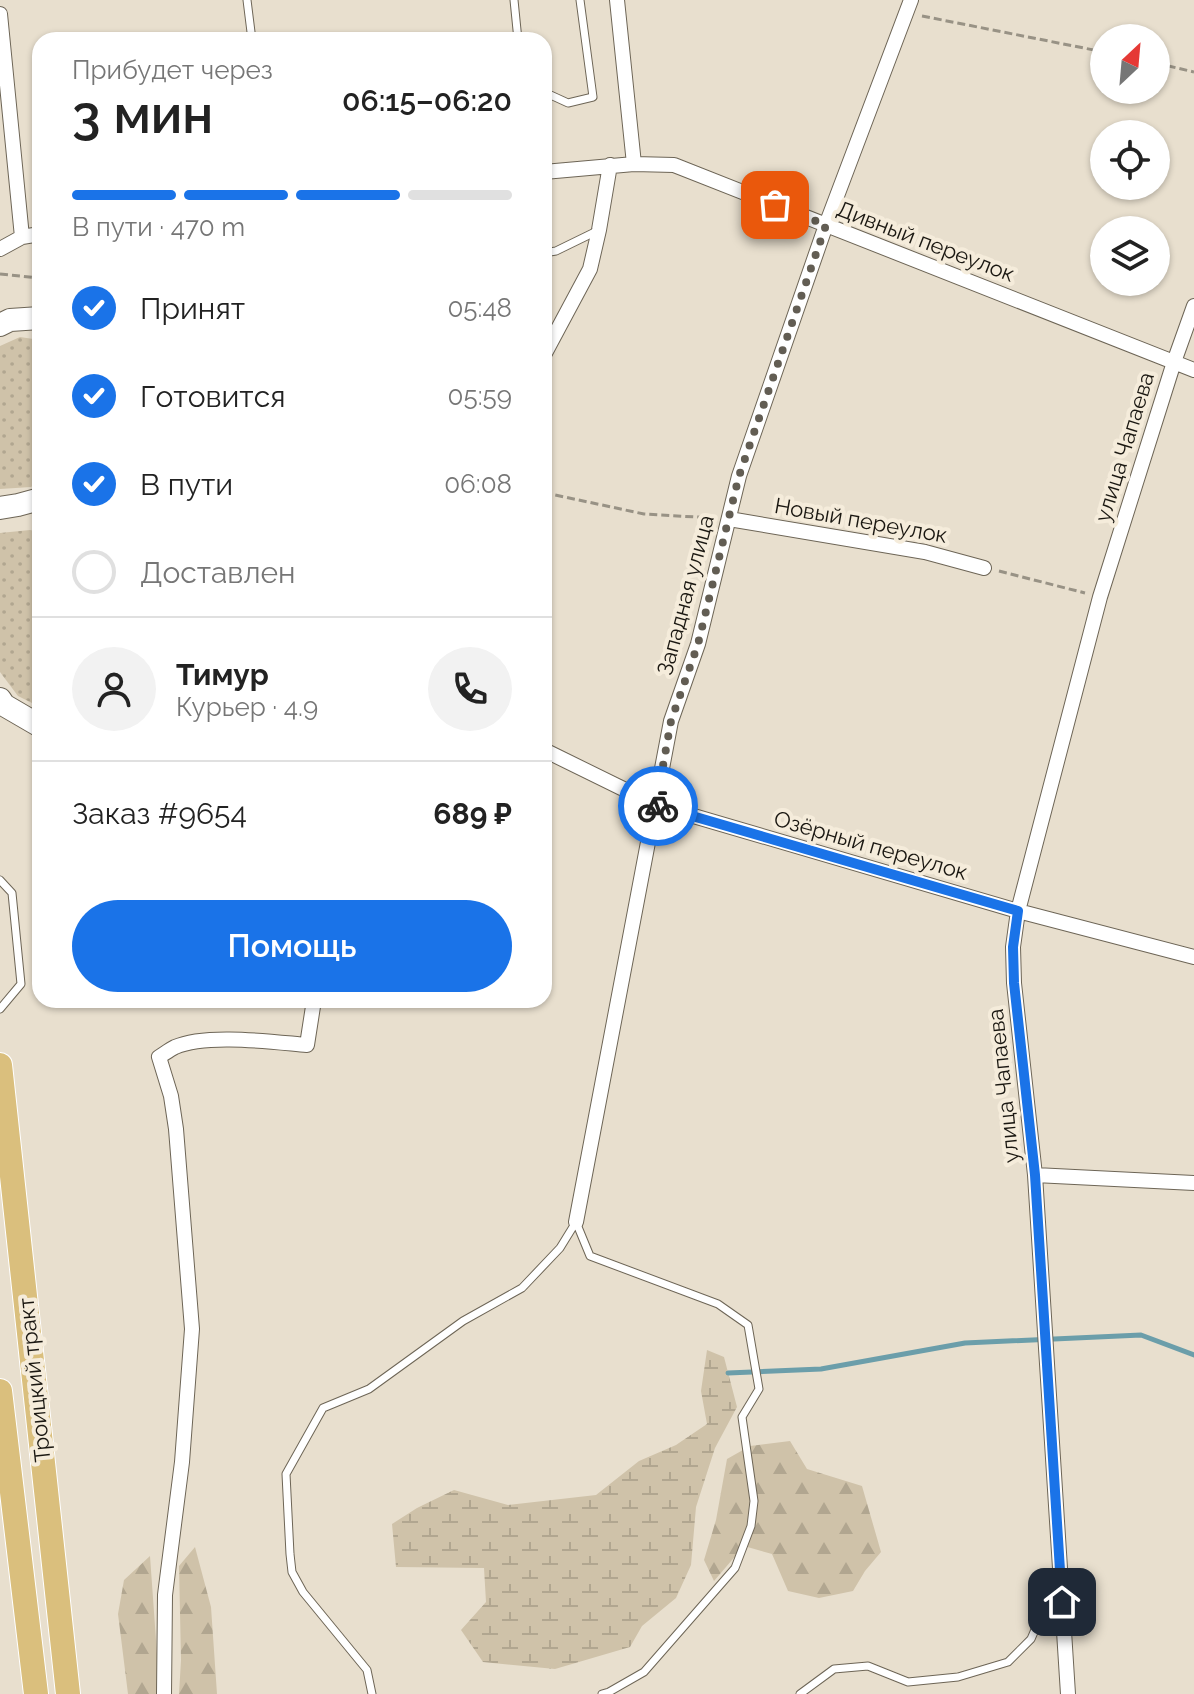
<!DOCTYPE html>
<html lang="ru">
<head>
<meta charset="utf-8">
<style>
	:root { --surface:#fff; --page:#f2f2f2; --text:#222; --muted:#767676; --line:#e0e0e0; --accent:#1a73e8 }
	body { margin:0; font-family:Raleway,sans-serif; background:var(--page); color:var(--text); height:100vh; display:flex; flex-direction:column; font-size:30px; white-space:nowrap }
	* { box-sizing:border-box; margin:0 }
	p { font-size:26px; color:var(--muted) }
	.icon { flex:none; width:44px; height:44px; fill:none; stroke:currentColor; stroke-width:2; stroke-linecap:round; stroke-linejoin:round }
	.map { position:relative; flex:1; overflow:hidden }
	.drawer { position:absolute; left:32px; top:32px; width:520px; height:976px; display:flex; flex-direction:column; background:var(--surface); border-radius:24px; box-shadow:0 2px 6px #0004 }
	.drawer>* { flex:none }
	.needle { width:52px; rotate:26deg }
	.controls { position:absolute; left:1090px; top:24px; display:grid; gap:16px }
	.controls a { display:grid; place-items:center; width:80px; height:80px; border-radius:50%; background:var(--surface); box-shadow:0 2px 6px #0004; font-size:40px }
	.pin { position:absolute; display:grid; place-items:center; width:68px; height:68px; color:#fff; margin:-34px; border-radius:16px; box-shadow:0 4px 12px #0006 }
	.courier { position:absolute; display:grid; place-items:center; width:80px; height:80px; margin:-40px; border:6px solid #1a73e8; border-radius:50%; background:#fff; color:#222; box-shadow:0 2px 10px #0007 }
	.overview em { font-style:normal; font-weight:600 }
	.overview div { display:flex; flex-direction:column-reverse }
	.overview { display:flex; align-items:center; justify-content:space-between; height:136px; padding:0 40px }
	h1 { font-size:52px; font-weight:600; line-height:60px }
	.bar { display:grid; grid-template-columns:repeat(4,1fr); gap:12px 8px; align-content:center; height:96px; padding:0 40px }
	.bar i { height:10px; border-radius:6px; background:var(--line) }
	.bar .current { background:var(--accent) }
	.bar p { grid-column:span 4 }
	.line { display:flex; align-items:center; gap:20px; padding:0 40px; border-top:2px solid var(--line) }
	.line div { flex:1 }
	.round { display:grid; place-items:center; flex:none; width:84px; height:84px; border-radius:42px; background:var(--page) }
	ol { padding:0 40px; list-style:none }
	li { display:flex; align-items:center; gap:24px; height:88px }
	li p { margin-inline-start:auto }
	li .icon { padding:8px; border-radius:50%; background:var(--accent); color:#fff; stroke-width:4 }
	li:last-child { color:var(--muted) }
	li i { width:44px; height:44px; border:4px solid var(--line); border-radius:50% }
	.primary-button { display:flex; gap:16px; margin-top:auto; padding:16px 40px }
	.primary-button a { flex:1; height:92px; border-radius:48px; background:var(--accent); color:#fff; font-size:32px; font-weight:600; line-height:92px; text-align:center }
	.map>svg:first-child { display:block }
	.grass { fill:url(#grass-dots) }
	.forest { fill:url(#forest-firs) }
	.wetland { fill:url(#wetland-marsh) }
	.lines { fill:none; stroke-linecap:round; stroke-linejoin:round }
	.stream { stroke:#6b9eaa; stroke-width:5 }
	.service-casing { stroke:#6d6556; stroke-width:9 }
	.minor-casing { stroke:#6d6556; stroke-width:16 }
	.secondary-casing { stroke:#6d6556; stroke-width:24 }
	.primary-casing { stroke:#fff; stroke-width:26 }
	.path { stroke:#989285; stroke-width:3; stroke-dasharray:8 4; stroke-linecap:butt }
	.service { stroke:#fff; stroke-width:7 }
	.minor { stroke:#fff; stroke-width:14 }
	.secondary { stroke:#fff; stroke-width:22 }
	.primary { stroke:#dabf7d; stroke-width:24 }
	.done { stroke:#625d53; stroke-width:8; stroke-dasharray:0 14.4 }
	.route { stroke:#1a73e8; stroke-width:10 }
	.labels { text-anchor:middle; stroke-width:8; stroke-linejoin:round; paint-order:stroke }
	.street-label { font-size:22px; fill:#1a1711; stroke:#f5ecdb }
</style>
</head>
<body>
<div class="map">
<svg width="1194" height="1694" viewBox="0 0 1194 1694">
	<defs>
		<pattern id="grass-dots" width="8" height="8" patternUnits="userSpaceOnUse" patternTransform="scale(2)"><rect width="8" height="8" fill="#cfc2a9"/><path d="M2 2h.1M6 6h.1" fill="none" stroke="#b1a690" stroke-width="1.8" stroke-linecap="round"/></pattern>
		<pattern id="forest-firs" width="22" height="20" patternUnits="userSpaceOnUse" patternTransform="scale(2)"><rect width="22" height="20" fill="#cfc2a9"/><path d="M5 1l3.5 6h-7zM16 11l3.5 6h-7z" fill="#b1a690"/></pattern>
		<pattern id="wetland-marsh" width="20" height="14" patternUnits="userSpaceOnUse" patternTransform="scale(2)"><rect width="20" height="14" fill="#cfc2a9"/><path d="M1 5h8M5 5V1M11 12h8M15 12V8" fill="none" stroke="#b1a690"/></pattern>
	</defs>
	<rect width="100%" height="100%" fill="#e8dfce"/>
	<path class="grass" d="M 20,337 L 40,340 L 40,481 L 31,487 L 0,489 L 0,346 Z
		M 30,530 L 40,532 L 40,707 L 18,696 L 0,672 L 0,533 Z"/>
	<path class="forest" d="M 790,1441 L 807,1469 L 862,1486 L 881,1552 L 865,1571 L 853,1591 L 819,1598 L 788,1591 L 772,1554 L 744,1546 L 714,1581 L 704,1560 L 716,1520 L 727,1459 L 750,1446 Z
		M 195,1547 L 211,1607 L 217,1694 L 179,1694 L 181,1660 L 179,1566 Z
		M 150,1556 L 158,1668 L 158,1694 L 128,1694 L 118,1614 L 124,1580 Z"/>
	<path class="wetland" d="M 707,1350 L 724,1357 L 737,1407 L 715,1448 L 696,1507 L 691,1565 L 676,1598 L 642,1626 L 630,1647 L 555,1669 L 483,1662 L 461,1630 L 486,1602 L 484,1568 L 396,1567 L 392,1524 L 417,1508 L 454,1490 L 508,1505 L 596,1495 L 639,1461 L 676,1445 L 707,1424 L 701,1391 Z"/>
	<g class="lines">
		<path class="stream" d="M 728,1373 L 821,1369 L 965,1343 L 1141,1335 L 1194,1355"/>
		<g class="service-casing">
			<path id="service" d="M 247,0 L 252,40
				M 514,0 L 518,40
				M 544,92 L 568,103 L 593,97 L 580,0
				M 544,253 L 556,251 L 597,231
				M 0,880 L 12,893 L 21,984 L 0,1009
				M 576,1222 L 590,1256 L 718,1304 L 748,1325 L 759,1389 L 742,1417 L 754,1501 L 751,1526 L 735,1568 L 644,1672 L 609,1692 L 602,1694
				M 372,1694 L 367,1670 L 303,1592 L 292,1572 L 290,1554 L 286,1474 L 323,1408 L 369,1389 L 463,1321 L 522,1288 L 560,1248 L 576,1222
				M 800,1694 L 834,1669 L 868,1666 L 908,1682 L 958,1677 L 1008,1662 L 1031,1639 L 1056,1581"/>
		</g>
		<g class="minor-casing">
			<path id="minor" d="M 617,0 L 634,164
				M 0,14 L 22,237
				M 544,172 L 634,164 L 674,165 L 1194,370
				M 0,249 L 22,237 L 40,234
				M 544,355 L 590,269 L 599,230 L 610,165
				M 729,519 L 925,552 L 984,568
				M 544,750 L 656,805 L 1018,911 L 1194,957
				M 1035,1175 L 1194,1183
				M 576,1222 L 671,721 L 698,644 L 739,476 L 826,225 L 911,0
				M 164,1694 L 165,1595 L 182,1462 L 192,1329 L 176,1129 L 171,1096 L 159,1057 C 164,1054 169,1050 175,1047 C 206,1033 272,1042 307,1045 L 314,1000
				M 1068,1694 L 1035,1175 L 1014,983 L 1013,947 L 1018,911 L 1100,597 L 1174,362 L 1194,306"/>
		</g>
		<g class="secondary-casing">
			<path id="secondary" d="M 0,325 L 10,320 L 40,318
				M 0,508 L 18,505 L 40,499
				M 0,699 L 4,705 L 40,726"/>
		</g>
		<g class="primary-casing">
			<path id="primary" d="M 0,1065 L 68,1694
				M 0,1391 L 36,1694"/>
		</g>
		<path class="path" d="M 922,16 L 1104,52
			M 1156,63 L 1194,72
			M 0,274 L 40,278
			M 544,491 L 555,495 L 644,514 L 713,518
			M 999,571 L 1085,593"/>
		<use href="#service" class="service"/>
		<use href="#minor" class="minor"/>
		<use href="#secondary" class="secondary"/>
		<use href="#primary" class="primary"/>
	</g>
	<g class="lines">
		<path class="done" d="M 658,806 L 656,805 L 671,721 L 698,644 L 739,476 L 826,225 L 775,205"/>
		<path class="route" d="M 658,806 L 1018,911 L 1013,947 L 1014,983 L 1035,1175 L 1062,1602"/>
	</g>
	<g class="labels">
		<g class="street-label">
			<text transform="translate(926 241) rotate(21)" y="8">Дивный переулок</text>
			<text transform="translate(1124 447) rotate(-73)" y="8">улица Чапаева</text>
			<text transform="translate(861 520) rotate(10)" y="8">Новый переулок</text>
			<text transform="translate(685 595) rotate(-75)" y="8">Западная улица</text>
			<text transform="translate(871 845) rotate(16)" y="8">Озёрный переулок</text>
			<text transform="translate(1003 1086) rotate(-96)" y="8">улица Чапаева</text>
			<text transform="translate(34 1380) rotate(-96)" y="8">Троицкий тракт</text>
		</g>
	</g>
</svg>
<div class="controls">
<a><svg class="needle" viewBox="-14 -14 28 28"><path d="M0-13l5 13h-10z" fill="#e53935"/><path d="M0 13l5-13h-10z" fill="#767676"/></svg></a>
<a><svg class="icon" aria-label="locate" viewBox="0 0 24 24"><circle cx="12" cy="12" r="6"/><path d="M12 2v4M12 18v4M2 12h4M18 12h4"/></svg></a>
<a><svg class="icon" aria-label="layers" viewBox="0 0 24 24"><path d="M12 4l9 5-9 5-9-5zM3 14l9 5 9-5"/></svg></a>
</div>
<div class="pin" style="left:775px;top:205px;background:#ea580c"><svg class="icon" aria-label="bag" viewBox="0 0 24 24"><path d="M5 8h14l-1 12H6zM9 8a3 3 0 0 1 6 0"/></svg></div>
<div class="pin" style="left:1062px;top:1602px;background:#1f2937"><svg class="icon" aria-label="home" viewBox="0 0 24 24"><path d="M3 11l9-7 9 7M6 9v11h12V9"/></svg></div>
<div class="courier" style="left:658px;top:806px"><svg class="icon" aria-label="bike" viewBox="0 0 24 24"><circle cx="6" cy="16" r="4"/><circle cx="18" cy="16" r="4"/><path d="M6 16l4-8h5l3 8M10 8l3 8H6M13 5h3"/></svg></div>
<section class="drawer">
<div class="overview"><div><h1>3 мин</h1><p>Прибудет через</p></div><em>06:15–06:20</em></div>
<div class="bar"><i class="current"></i><i class="current"></i><i class="current"></i><i></i><p>В пути · 470 m</p></div>
<ol>
<li><svg class="icon" aria-label="check" viewBox="0 0 24 24"><path d="M5 12l5 5 9-10"/></svg>Принят<p>05:48</p></li>
<li><svg class="icon" aria-label="check" viewBox="0 0 24 24"><path d="M5 12l5 5 9-10"/></svg>Готовится<p>05:59</p></li>
<li><svg class="icon" aria-label="check" viewBox="0 0 24 24"><path d="M5 12l5 5 9-10"/></svg>В пути<p>06:08</p></li>
<li><i></i>Доставлен</li>
</ol>
<div class="line" style="height:144px"><a class="round"><svg class="icon" aria-label="person" viewBox="0 0 24 24"><circle cx="12" cy="8" r="4"/><path d="M4 21q1-7 8-7t8 7"/></svg></a><div><b>Тимур</b><p>Курьер · 4.9</p></div><a class="round"><svg class="icon" aria-label="phone" viewBox="0 0 24 24"><path d="M5 4h4l2 5-3 2q2 4 5 5l2-3 5 2v4C11 20 4 13 5 4z"/></svg></a></div>
<div class="line" style="height:104px"><div>Заказ #9654</div><b>689 ₽</b></div>
<div class="primary-button"><a>Помощь</a></div>
</section>
</div>
</body>
</html>
